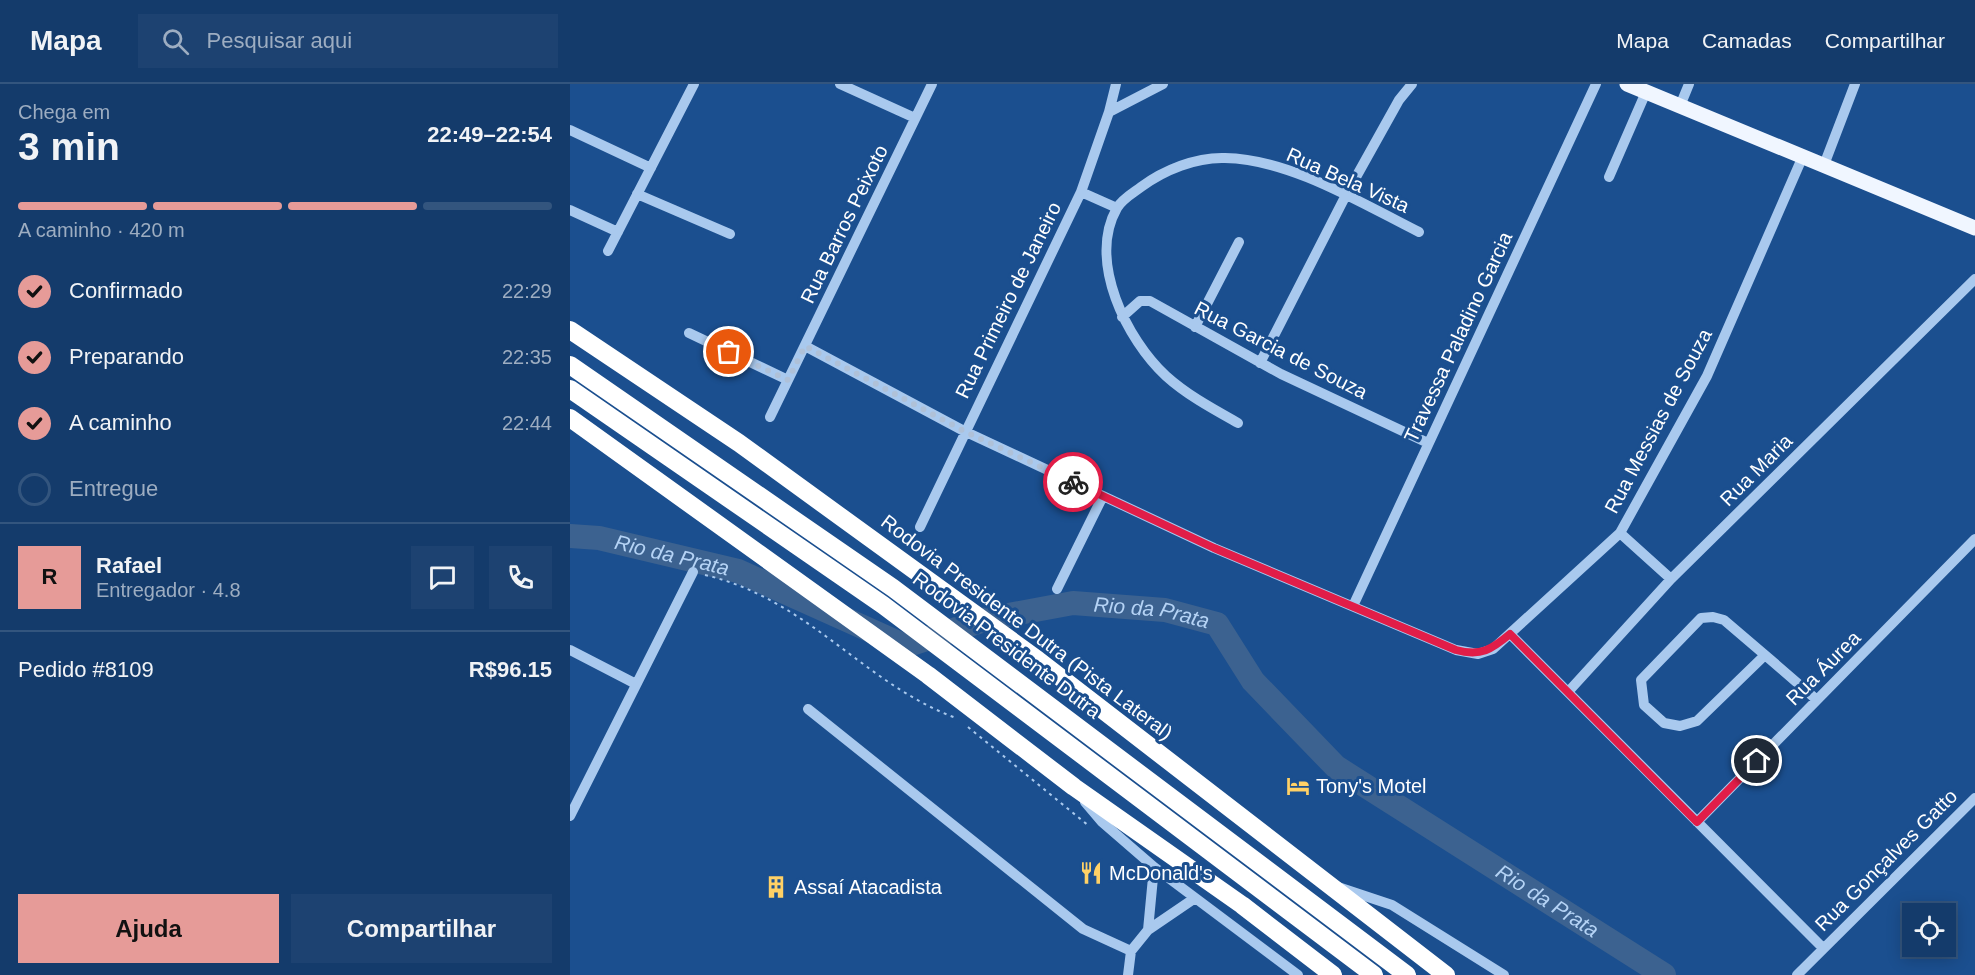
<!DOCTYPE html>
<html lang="pt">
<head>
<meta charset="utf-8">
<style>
	:root { --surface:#143b6b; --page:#1d4271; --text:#f1f3f6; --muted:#9dadc1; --line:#33557e; --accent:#e69b98 }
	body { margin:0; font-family:Helvetica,sans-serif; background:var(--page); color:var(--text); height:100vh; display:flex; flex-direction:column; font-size:22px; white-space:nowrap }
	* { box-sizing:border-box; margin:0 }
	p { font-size:20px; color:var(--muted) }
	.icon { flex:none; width:33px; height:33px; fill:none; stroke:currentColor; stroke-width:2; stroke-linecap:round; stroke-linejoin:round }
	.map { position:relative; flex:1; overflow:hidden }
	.details { display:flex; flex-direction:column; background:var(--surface); width:570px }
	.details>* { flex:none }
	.buttons { position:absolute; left:1332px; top:819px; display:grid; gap:12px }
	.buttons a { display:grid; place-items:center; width:54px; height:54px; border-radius:0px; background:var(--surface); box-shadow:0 3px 15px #0003,0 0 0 2px var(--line); font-size:30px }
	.pin { position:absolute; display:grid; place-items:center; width:51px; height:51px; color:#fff; margin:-26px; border:3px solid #fff; border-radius:50%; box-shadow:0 2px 6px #0007 }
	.courier { position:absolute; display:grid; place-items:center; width:60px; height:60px; margin:-30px; border:4px solid #e11d48; border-radius:50%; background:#fff; color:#222; box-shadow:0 2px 8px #0007 }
	.headline em { font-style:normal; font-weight:700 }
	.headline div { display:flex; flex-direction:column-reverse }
	.headline { display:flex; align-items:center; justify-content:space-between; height:102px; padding:0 18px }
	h1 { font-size:39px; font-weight:700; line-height:45px }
	.bar { display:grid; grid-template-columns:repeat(4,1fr); gap:9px 6px; align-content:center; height:72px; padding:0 18px }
	.bar i { height:8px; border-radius:4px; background:var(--line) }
	.bar .on { background:var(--accent) }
	.bar p { grid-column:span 4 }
	.line { display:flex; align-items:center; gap:15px; padding:0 18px; border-top:2px solid var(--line) }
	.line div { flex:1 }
	.round { display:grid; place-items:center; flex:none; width:63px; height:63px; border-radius:0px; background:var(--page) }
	ol { padding:0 18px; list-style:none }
	li { display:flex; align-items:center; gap:18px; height:66px }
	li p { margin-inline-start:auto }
	li .icon { padding:6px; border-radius:50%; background:var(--accent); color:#111; stroke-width:4 }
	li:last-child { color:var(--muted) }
	li i { width:33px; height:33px; border:3px solid var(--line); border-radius:50% }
	.action { display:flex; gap:12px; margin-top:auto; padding:12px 18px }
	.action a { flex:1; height:69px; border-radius:0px; background:var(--accent); color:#111; font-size:24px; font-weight:700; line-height:69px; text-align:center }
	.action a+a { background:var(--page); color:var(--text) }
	header { display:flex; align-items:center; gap:36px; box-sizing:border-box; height:84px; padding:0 30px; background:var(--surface); border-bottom:2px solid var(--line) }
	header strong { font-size:28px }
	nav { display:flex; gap:33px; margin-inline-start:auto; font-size:21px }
	.search { width:420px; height:54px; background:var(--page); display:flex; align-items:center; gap:15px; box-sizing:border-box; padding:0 21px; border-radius:0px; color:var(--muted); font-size:22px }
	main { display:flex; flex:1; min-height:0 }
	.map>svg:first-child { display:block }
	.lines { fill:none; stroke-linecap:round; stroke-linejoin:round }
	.river { stroke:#3c6290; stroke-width:24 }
	.path { stroke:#a9c9ee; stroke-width:2; stroke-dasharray:3 4.5; stroke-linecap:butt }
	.minor { stroke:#a9c9ee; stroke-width:10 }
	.major { stroke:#f0f6ff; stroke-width:15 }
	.highway { stroke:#fff; stroke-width:18 }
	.done { stroke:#afc1d8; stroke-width:6; stroke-dasharray:0 10.8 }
	.route { stroke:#e11d48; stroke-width:8 }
	.labels { text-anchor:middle; stroke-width:6; stroke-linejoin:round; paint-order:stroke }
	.street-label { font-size:20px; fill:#fff; stroke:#1b4f8f }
	.poi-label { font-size:20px; fill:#fff; stroke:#1b4f8f; text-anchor:start }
	.water-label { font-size:21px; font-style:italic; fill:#b5d3f5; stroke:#1b4f8f }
</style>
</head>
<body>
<header>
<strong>Mapa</strong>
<div class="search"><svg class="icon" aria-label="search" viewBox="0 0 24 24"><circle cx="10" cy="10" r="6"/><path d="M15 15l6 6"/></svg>Pesquisar aqui</div>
<nav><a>Mapa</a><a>Camadas</a><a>Compartilhar</a></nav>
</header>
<main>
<section class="details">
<div class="headline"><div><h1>3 min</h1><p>Chega em</p></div><em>22:49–22:54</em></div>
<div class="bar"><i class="on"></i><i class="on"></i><i class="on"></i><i></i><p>A caminho · 420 m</p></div>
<ol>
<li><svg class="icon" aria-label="check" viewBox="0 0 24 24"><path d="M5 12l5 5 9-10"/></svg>Confirmado<p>22:29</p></li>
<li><svg class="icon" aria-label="check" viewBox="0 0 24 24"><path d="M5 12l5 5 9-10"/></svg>Preparando<p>22:35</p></li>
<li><svg class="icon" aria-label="check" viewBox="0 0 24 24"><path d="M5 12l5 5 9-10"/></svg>A caminho<p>22:44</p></li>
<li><i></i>Entregue</li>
</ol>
<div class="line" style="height:108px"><b class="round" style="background:var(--accent);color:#111">R</b><div><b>Rafael</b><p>Entregador · 4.8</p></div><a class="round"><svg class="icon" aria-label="chat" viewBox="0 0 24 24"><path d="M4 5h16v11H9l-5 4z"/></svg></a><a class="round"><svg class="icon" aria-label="phone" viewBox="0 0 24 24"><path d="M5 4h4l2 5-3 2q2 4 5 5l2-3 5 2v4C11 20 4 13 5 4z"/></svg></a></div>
<div class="line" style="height:78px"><div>Pedido #8109</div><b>R$96.15</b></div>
<div class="action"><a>Ajuda</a><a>Compartilhar</a></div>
</section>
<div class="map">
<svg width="1405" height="891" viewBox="0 0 1405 891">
	<rect width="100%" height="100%" fill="#1b4f8f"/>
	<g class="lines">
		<path class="river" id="s1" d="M 0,452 L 29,454 L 168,487 L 335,562 L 417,535 L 503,519 L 595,526 L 647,540 L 683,597 L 766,683 L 1094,891"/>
		<path class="path" d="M 135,491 C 238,515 294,600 386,634
			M 398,643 L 519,742"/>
		<path class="minor" d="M 270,0 L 345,34
			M 1110,22 L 1119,0
			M 539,28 L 593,0
			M 0,46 L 81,84
			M 1254,81 L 1285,0
			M 1039,93 L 1076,8
			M 511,108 L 547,124
			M 67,110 L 160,150
			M 0,126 L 48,148
			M 38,167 L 124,0
			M 552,233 L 570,217 L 580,217 L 711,290 L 858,359
			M 625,243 L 669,158
			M 119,249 L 218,296
			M 235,262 L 394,347 L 533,412 L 644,464 L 886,566 L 908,570 L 923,565 L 1050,449 L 1137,292 L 1233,72
			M 690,279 L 776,111 L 829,16 L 842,0
			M 200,333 L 362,0
			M 668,339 C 643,325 617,311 596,292 C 557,256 517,177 547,124 C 552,115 563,109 571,103 C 594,86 626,73 655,74 C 720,75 791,119 849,148
			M 350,443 L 511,108 L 539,28 L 546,0
			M 1050,449 L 1101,495
			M 487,505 L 533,412
			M 783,522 L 1026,0
			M 1143,533 L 1154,536 L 1195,571 L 1127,637 L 1110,642 L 1094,639 L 1074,621 L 1071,596 L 1131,534 Z
			M 940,550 L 1253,864
			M 0,566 L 66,600
			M 1195,571 L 1247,616
			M 998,608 L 1101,495 L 1405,195
			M 238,625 L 513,845 L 561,867 L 578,846 L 625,814
			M 515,718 L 532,738 L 584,783 L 728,891
			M 0,732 L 123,488
			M 1127,738 L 1405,455
			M 768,803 L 822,821 L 934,891
			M 578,846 L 584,783
			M 558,891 L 561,867
			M 1227,891 L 1405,714"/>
		<path class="major" d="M 1057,0 L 1405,144"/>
		<path class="highway" d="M 0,246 L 169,359 L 468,576 L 876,891
			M 0,281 L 323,504 L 837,891
			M 0,305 L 313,521 L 804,891
			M 0,334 L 358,591 L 504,703 L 672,821 L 763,891"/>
	</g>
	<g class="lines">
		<path class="done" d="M 159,268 L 218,296 L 235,262 L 394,347 L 503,398"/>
		<path class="route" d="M 503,398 L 644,464 L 886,566 C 911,573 922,565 940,550 L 1127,738 L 1187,677"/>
	</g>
	<defs>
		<g id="hotel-bare" transform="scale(1.8)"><path d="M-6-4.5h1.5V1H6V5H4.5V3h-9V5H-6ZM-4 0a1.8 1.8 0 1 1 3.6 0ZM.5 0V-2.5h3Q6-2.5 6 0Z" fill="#ffd166" stroke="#1b4f8f" stroke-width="2.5" paint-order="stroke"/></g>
		<g id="restaurant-bare" transform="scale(1.8)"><path d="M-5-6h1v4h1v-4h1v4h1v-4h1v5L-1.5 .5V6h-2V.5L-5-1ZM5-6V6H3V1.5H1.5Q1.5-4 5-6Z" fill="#ffd166" stroke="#1b4f8f" stroke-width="2.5" paint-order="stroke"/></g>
		<g id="building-bare" transform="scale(1.8)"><path d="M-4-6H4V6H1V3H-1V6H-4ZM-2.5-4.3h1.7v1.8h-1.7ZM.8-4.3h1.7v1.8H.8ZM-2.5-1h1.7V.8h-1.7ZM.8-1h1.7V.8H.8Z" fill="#ffd166" stroke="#1b4f8f" stroke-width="2.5" paint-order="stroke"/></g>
	</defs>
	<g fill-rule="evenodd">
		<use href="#hotel-bare" x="728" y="702"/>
		<use href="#restaurant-bare" x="521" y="789"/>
		<use href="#building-bare" x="206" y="803"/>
	</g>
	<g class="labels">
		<g class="street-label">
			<text transform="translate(778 96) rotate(24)" y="7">Rua Bela Vista</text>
			<text transform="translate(274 140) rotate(-64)" y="7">Rua Barros Peixoto</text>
			<text transform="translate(438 216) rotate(-64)" y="7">Rua Primeiro de Janeiro</text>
			<text transform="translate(888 253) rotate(-65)" y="7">Travessa Paladino Garcia</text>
			<text transform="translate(711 266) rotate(27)" y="7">Rua Garcia de Souza</text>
			<text transform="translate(1088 337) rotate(-62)" y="7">Rua Messias de Souza</text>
			<text transform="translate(1186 386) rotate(-45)" y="7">Rua Maria</text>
			<text transform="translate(457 543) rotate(37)" y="7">Rodovia Presidente Dutra (Pista Lateral)</text>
			<text transform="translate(437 561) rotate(37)" y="7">Rodovia Presidente Dutra</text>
			<text transform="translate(1253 584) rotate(-45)" y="7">Rua Áurea</text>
			<text transform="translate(1316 776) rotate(-45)" y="7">Rua Gonçalves Gatto</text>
		</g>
		<g class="poi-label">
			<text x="746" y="709">Tony's Motel</text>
			<text x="539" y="796">McDonald's</text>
			<text x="224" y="810">Assaí Atacadista</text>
		</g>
		<g class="water-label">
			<text dy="7" stroke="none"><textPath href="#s1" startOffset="104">Rio da Prata</textPath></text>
			<text dy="7" stroke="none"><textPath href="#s1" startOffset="608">Rio da Prata</textPath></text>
			<text dy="7" stroke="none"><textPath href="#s1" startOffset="1112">Rio da Prata</textPath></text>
		</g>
	</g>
</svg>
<div class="buttons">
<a><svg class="icon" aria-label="locate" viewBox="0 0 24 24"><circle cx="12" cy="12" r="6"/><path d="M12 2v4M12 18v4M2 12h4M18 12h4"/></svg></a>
</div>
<div class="pin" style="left:159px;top:268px;background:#ea580c"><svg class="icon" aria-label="bag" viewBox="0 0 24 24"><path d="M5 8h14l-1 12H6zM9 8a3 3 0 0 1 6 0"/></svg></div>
<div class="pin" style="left:1187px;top:677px;background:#1f2937"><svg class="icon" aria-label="home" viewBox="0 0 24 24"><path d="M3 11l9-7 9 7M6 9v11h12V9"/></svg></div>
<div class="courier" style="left:503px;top:398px"><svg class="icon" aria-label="bike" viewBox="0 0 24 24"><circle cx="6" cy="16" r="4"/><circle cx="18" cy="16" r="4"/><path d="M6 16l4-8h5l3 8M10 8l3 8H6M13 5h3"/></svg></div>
</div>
</main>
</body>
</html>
